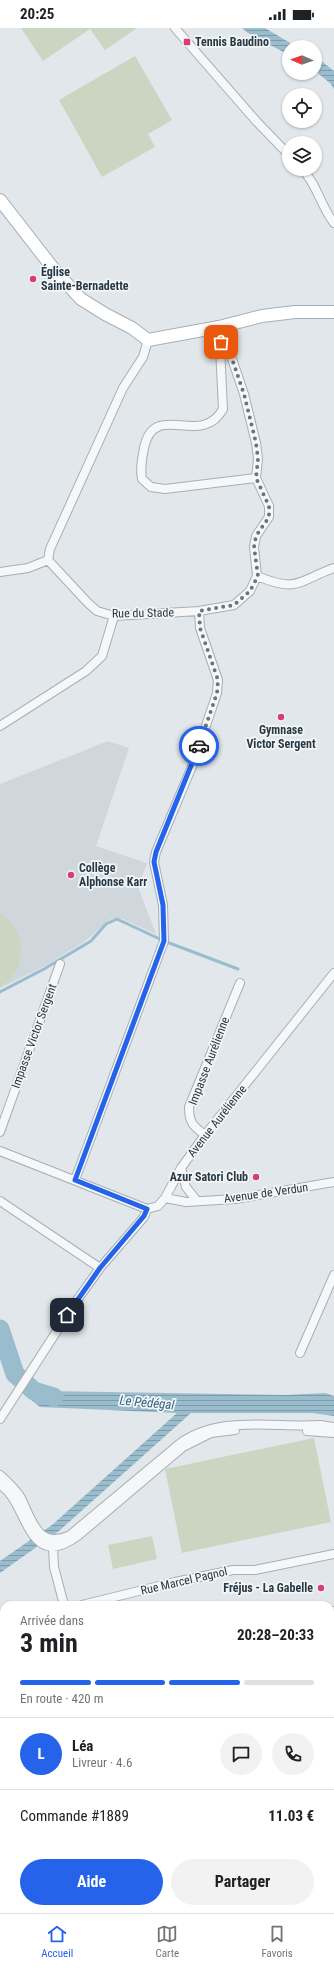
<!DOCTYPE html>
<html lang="fr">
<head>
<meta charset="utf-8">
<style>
	:root { --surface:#fff; --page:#f2f2f2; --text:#202124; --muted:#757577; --line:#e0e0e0; --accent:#2563eb }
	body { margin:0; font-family:"Roboto Condensed",sans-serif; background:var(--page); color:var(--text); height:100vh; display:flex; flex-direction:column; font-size:15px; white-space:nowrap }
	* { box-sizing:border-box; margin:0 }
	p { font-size:13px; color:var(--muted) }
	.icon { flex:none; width:22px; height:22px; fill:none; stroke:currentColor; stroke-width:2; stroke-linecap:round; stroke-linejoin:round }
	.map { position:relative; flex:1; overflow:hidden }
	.drawer { position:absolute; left:0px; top:1573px; width:334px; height:312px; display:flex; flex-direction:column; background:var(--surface); border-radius:12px 12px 0 0; box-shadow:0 1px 3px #0004 }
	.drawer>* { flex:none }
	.needle { width:26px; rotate:272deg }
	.controls { position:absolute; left:282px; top:12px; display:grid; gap:8px }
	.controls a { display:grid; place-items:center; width:40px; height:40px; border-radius:50%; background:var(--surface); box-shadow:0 1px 3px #0004; font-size:20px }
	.pin { position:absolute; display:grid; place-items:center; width:34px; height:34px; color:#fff; margin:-17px; border-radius:8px; box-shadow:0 2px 6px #0006 }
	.courier { position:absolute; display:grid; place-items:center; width:40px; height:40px; margin:-20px; border:3px solid #2563eb; border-radius:50%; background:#fff; color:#222; box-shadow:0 1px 5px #0007 }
	.overview em { font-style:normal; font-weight:700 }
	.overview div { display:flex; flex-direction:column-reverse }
	.overview { display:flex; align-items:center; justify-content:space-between; height:68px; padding:0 20px }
	h1 { font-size:26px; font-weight:700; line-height:30px }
	.bar { display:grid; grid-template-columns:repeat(4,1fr); gap:6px 4px; align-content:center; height:48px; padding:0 20px }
	.bar i { height:5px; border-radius:3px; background:var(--line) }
	.bar .selected { background:var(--accent) }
	.bar p { grid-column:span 4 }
	.line { display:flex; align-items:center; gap:10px; padding:0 20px; border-top:1px solid var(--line) }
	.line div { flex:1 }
	.round { display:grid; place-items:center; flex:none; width:42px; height:42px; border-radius:21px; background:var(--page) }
	.primary-button { display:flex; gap:8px; margin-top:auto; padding:8px 20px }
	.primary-button a { flex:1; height:46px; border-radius:24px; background:var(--accent); color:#fff; font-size:16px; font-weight:700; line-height:46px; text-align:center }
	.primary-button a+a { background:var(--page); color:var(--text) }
	.status { display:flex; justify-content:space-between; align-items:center; height:28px; padding:0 20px; background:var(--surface); direction:ltr }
	.status svg { height:11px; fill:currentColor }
	.dock { display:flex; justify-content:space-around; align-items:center; height:56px; border-top:1px solid var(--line); background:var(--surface); font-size:11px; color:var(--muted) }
	.dock a { display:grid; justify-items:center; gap:2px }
	.dock .selected { color:var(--accent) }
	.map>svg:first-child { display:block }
	.built { fill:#cfd7dd }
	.garden { fill:#cbd6c2 }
	.water { fill:url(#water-rules) }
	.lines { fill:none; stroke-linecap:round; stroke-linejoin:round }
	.stream { stroke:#9abdce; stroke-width:3 }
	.river { stroke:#9abdce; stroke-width:19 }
	.minor-casing { stroke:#a6afb6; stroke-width:10 }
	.secondary-casing { stroke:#a6afb6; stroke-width:14 }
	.minor { stroke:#f5f7f9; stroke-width:8 }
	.secondary { stroke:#fff; stroke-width:12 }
	.done { stroke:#69757e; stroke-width:4; stroke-dasharray:0 7.2 }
	.route { stroke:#2563eb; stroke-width:5 }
	.poi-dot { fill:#d83e73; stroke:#f2f6f8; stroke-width:1.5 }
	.labels { text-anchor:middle; stroke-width:3.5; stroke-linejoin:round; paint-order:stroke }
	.poi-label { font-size:12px; font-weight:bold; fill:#283844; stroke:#f2f6f8; text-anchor:start }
	.street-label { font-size:12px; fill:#283844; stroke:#f2f6f8 }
	.water-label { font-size:13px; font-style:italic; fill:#2f607c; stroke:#f2f6f8 }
</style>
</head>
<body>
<div class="status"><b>20:25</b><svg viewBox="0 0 49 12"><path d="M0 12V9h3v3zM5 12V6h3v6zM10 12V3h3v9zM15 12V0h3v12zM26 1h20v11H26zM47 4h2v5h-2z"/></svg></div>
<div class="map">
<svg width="334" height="1885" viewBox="0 0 334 1885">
	<defs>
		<pattern id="water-rules" width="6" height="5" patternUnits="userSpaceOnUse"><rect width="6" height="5" fill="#9abdce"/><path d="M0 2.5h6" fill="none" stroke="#7e9ba9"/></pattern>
	</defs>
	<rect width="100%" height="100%" fill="#e2e7eb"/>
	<path class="built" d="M 108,713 L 129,720 L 96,818 L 147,835 L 138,859 L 156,906 L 120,890 L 111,891 L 84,914 L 45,938 L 0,960 L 0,756 Z"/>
	<path class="garden" d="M 21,0 L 137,0 L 105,22 L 90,1 L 43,33 Z
		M 135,28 L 172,92 L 148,106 L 155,119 L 102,149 L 59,72 Z
		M 0,886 C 28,902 28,944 0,959 Z
		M 314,1410 L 331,1494 L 182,1525 L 165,1441 Z
		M 152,1508 L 157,1531 L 113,1541 L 108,1517 Z"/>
	<path class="water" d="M 242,0 L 265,0 L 297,19 L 289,19 L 289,27 L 248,5 Z
		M 315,28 L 334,43 L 334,61 L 330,55 L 315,43 Z
		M 33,1356 L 47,1363 L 286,1367 L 325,1365 L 334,1368 L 334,1388 L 312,1385 L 191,1385 L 59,1503 L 0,1545 L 0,1533 L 52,1497 L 177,1385 L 40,1379 L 25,1367 Z"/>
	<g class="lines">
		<path class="stream" d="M 0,964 L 44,941 L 91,913 L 106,896 L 117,891 L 164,913 L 238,941"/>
		<path class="river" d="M 0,1301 L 15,1346 L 34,1363 L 54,1369"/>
		<g class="minor-casing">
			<path id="minor" d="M 175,0 L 257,94 L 289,127
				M 302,141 C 317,156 321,179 334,195
				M 219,299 L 223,381 C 201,421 154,371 144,420 C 142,431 140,440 142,451 L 151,459 L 165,461 L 256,450
				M 48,532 L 88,575 L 97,583 L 114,588 L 199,583 L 234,577 L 250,563 L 257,548 L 254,519 L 256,508 L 269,489 L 269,478 L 256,450 L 258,431 L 256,415 L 244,366 L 229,322 L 221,314
				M 48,532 L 50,521 L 123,360 L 143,329 L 148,312
				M 0,544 L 28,540 L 48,532
				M 257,548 C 298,565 298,553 334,540
				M 0,698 L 86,643 L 102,628 L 114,588
				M 0,1104 L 60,936
				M 205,1107 C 193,1098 189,1095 189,1079 L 240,955
				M 0,1123 L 147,1181
				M 181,1140 L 186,1159 L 197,1173
				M 75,1152 L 164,913 L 163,877 L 154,834 L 156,824 L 193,736 L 217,665 L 218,652 L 200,600 L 199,583
				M 165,1170 L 186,1174 L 235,1171 L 334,1154
				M 0,1173 L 100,1240
				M 300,1325 L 334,1247
				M 0,1391 L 75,1275 L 100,1240 L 144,1189 L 147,1181 L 158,1178 L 165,1170 L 181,1140 L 205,1107 L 334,945
				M 307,1403 L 334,1405
				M 0,1447 C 8,1454 16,1461 21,1470 C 32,1492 38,1522 70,1507 L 178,1417 C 218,1386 273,1400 320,1397 L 334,1399
				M 0,1457 C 28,1472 26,1547 79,1507 L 183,1419 L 211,1405 L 235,1402
				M 53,1518 L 54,1539 L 64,1577
				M 82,1577 L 175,1554 L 233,1542 L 255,1542 L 334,1526
				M 330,1593 L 334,1583
				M 0,1596 L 4,1595
				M 330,1620 L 334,1622
				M 330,1740 L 334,1730
				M 0,1811 L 4,1811
				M 330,1822 L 334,1820
				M 61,1881 L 66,1885
				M 203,1885 L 212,1881
				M 259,1885 L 259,1881"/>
		</g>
		<g class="secondary-casing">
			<path id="secondary" d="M 0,172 L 56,244 L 81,271 L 105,286 L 132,300 L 148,312 L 219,299 L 262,288 L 295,284 L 334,284"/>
		</g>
		<use href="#minor" class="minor"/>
		<use href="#secondary" class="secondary"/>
	</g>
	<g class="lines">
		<path class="done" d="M 199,718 L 217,665 L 218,652 L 200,600 L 199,583 L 234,577 L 250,563 L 258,548 L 254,519 L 256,508 L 269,489 L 269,478 L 256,450 L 258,431 L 256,415 L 244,366 L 229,322 L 221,314"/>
		<path class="route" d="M 67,1287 L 100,1240 L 144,1188 L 147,1181 L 75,1152 L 164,913 L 163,877 L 154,834 L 156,824 L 199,718"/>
	</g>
	<g class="poi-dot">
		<rect x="183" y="10" width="8" height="8" rx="2"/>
		<circle cx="33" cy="251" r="4"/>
		<circle cx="281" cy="689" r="4"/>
		<circle cx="71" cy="847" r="4"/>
		<circle cx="256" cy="1149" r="4"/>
		<circle cx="321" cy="1560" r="4"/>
	</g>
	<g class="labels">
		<g class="poi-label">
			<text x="195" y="18">Tennis Baudino</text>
			<text x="41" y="248">Église<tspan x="41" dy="14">Sainte-Bernadette</tspan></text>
			<text x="281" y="706" text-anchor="middle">Gymnase<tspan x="281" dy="14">Victor Sergent</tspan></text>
			<text x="79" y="844">Collège<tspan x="79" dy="14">Alphonse Karr</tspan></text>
			<text x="248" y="1153" text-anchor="end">Azur Satori Club</text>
			<text x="313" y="1564" text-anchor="end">Fréjus - La Gabelle</text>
		</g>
		<g class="street-label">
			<text transform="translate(143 585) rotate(-1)" y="4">Rue du Stade</text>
			<text transform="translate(34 1008) rotate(-70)" y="4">Impasse Victor Sergent</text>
			<text transform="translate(209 1033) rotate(-69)" y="4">Impasse Aurélienne</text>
			<text transform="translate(217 1093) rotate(-52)" y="4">Avenue Aurélienne</text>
			<text transform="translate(266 1165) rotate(-8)" y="4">Avenue de Verdun</text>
			<text transform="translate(184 1553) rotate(-13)" y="4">Rue Marcel Pagnol</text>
		</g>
		<g class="water-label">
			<text transform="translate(147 1374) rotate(5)" y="5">Le Pédégal</text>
		</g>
	</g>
</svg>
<div class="controls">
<a><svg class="needle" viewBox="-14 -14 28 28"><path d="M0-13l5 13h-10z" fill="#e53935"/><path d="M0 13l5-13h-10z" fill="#757577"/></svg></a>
<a><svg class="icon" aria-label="locate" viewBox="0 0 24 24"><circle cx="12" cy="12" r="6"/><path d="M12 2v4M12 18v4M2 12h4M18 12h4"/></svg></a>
<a><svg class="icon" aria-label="layers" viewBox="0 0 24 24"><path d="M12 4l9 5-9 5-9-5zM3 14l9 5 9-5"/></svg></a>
</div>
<div class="pin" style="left:221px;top:314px;background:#ea580c"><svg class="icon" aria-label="bag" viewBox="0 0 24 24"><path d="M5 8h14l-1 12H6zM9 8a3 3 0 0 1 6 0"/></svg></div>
<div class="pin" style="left:67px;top:1287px;background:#1f2937"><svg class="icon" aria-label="home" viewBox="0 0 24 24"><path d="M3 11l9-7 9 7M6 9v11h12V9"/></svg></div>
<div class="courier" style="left:199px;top:718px"><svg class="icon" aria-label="car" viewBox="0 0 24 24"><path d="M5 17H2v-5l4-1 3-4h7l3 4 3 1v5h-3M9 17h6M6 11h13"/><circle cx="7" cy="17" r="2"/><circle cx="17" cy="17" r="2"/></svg></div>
<section class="drawer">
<div class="overview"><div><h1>3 min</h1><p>Arrivée dans</p></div><em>20:28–20:33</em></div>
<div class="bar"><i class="selected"></i><i class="selected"></i><i class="selected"></i><i></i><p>En route · 420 m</p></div>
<div class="line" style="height:72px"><b class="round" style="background:var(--accent);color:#fff">L</b><div><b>Léa</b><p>Livreur · 4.6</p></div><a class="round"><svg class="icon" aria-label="chat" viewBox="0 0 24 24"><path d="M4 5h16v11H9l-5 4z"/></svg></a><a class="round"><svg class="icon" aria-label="phone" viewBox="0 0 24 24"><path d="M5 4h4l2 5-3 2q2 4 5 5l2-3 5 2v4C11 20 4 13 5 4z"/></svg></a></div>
<div class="line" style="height:52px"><div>Commande #1889</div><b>11.03 €</b></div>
<div class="primary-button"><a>Aide</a><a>Partager</a></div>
</section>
</div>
<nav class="dock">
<a class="selected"><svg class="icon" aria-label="home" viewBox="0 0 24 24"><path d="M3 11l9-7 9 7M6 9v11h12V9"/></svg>Accueil</a>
<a><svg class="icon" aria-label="map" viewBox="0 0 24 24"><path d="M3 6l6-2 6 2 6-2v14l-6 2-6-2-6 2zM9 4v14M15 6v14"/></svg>Carte</a>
<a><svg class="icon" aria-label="saved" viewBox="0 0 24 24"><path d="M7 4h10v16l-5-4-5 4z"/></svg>Favoris</a>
</nav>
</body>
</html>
